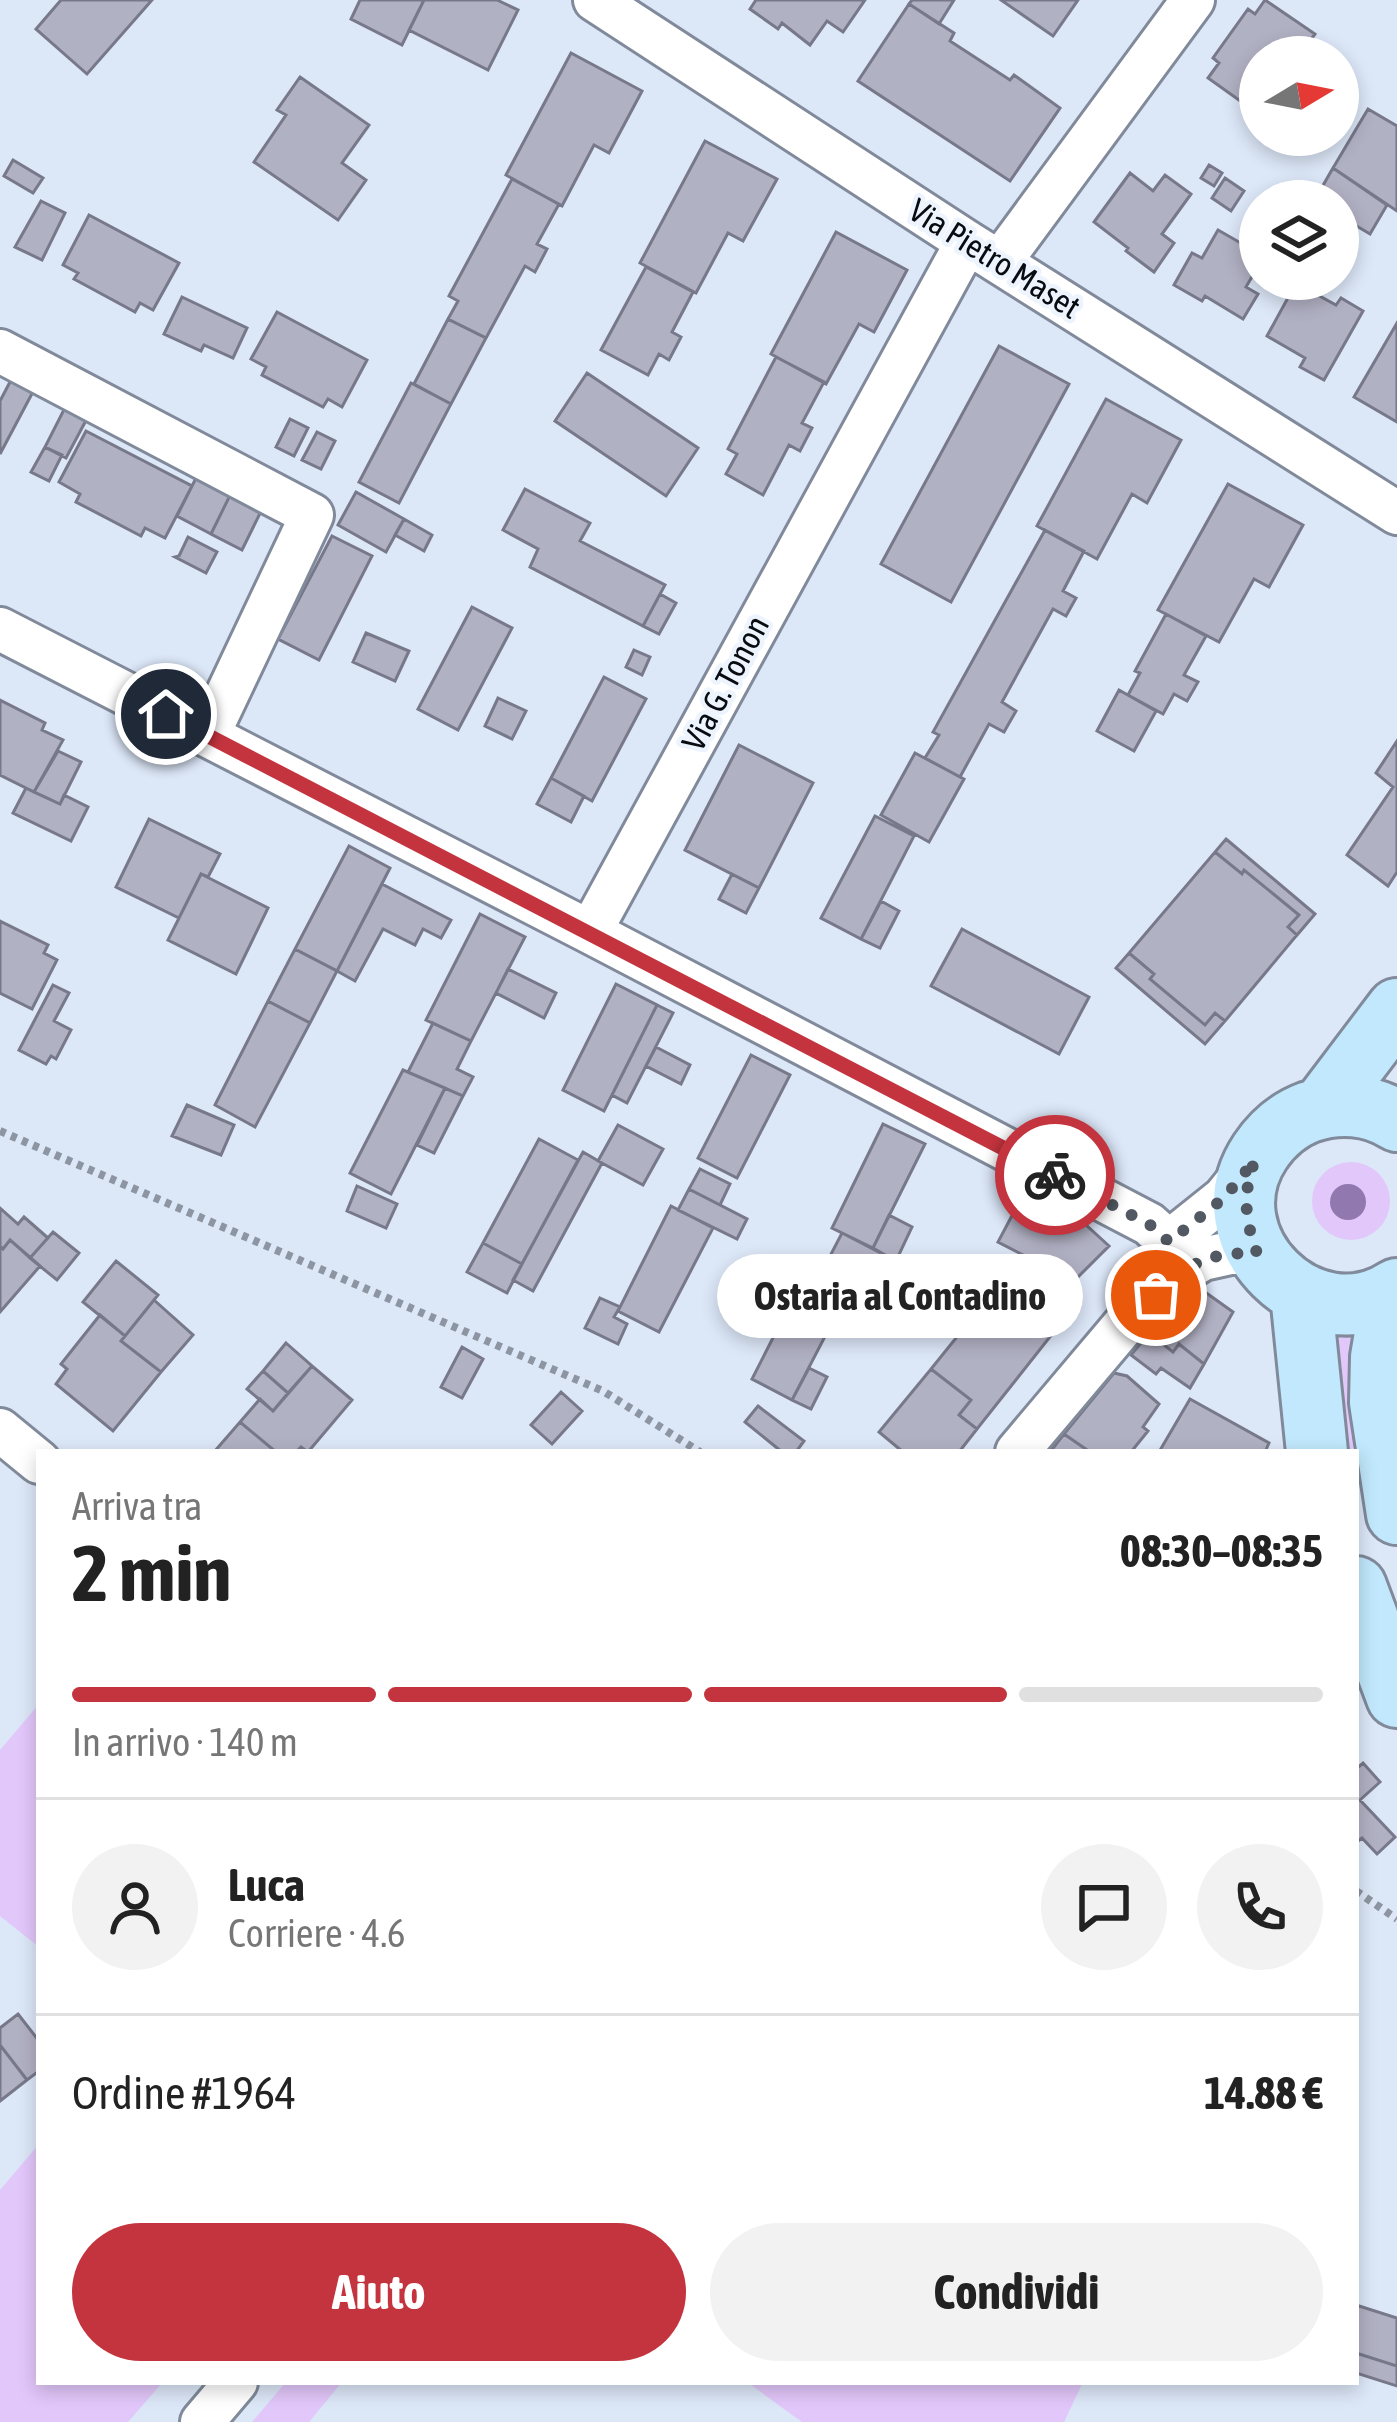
<!DOCTYPE html>
<html lang="it">
<head>
<meta charset="utf-8">
<style>
	:root { --surface:#fff; --page:#f2f2f2; --text:#222; --muted:#767676; --line:#e0e0e0; --accent:#c4343e }
	body { margin:0; font-family:"Asap Condensed",sans-serif; background:var(--page); color:var(--text); height:100vh; display:flex; flex-direction:column; font-size:45px; white-space:nowrap }
	* { box-sizing:border-box; margin:0 }
	p { font-size:39px; color:var(--muted) }
	.icon { flex:none; width:66px; height:66px; fill:none; stroke:currentColor; stroke-width:2; stroke-linecap:round; stroke-linejoin:round }
	.map { position:relative; flex:1; overflow:hidden }
	.panel { position:absolute; left:36px; top:1449px; width:1323px; height:936px; display:flex; flex-direction:column; background:var(--surface); border-radius:0px; box-shadow:0 6px 18px #0003 }
	.panel>* { flex:none }
	.needle { width:78px; rotate:80deg }
	.tools { position:absolute; left:1239px; top:36px; display:grid; gap:24px }
	.tools a { display:grid; place-items:center; width:120px; height:120px; border-radius:50%; background:var(--surface); box-shadow:0 6px 18px #0003; font-size:60px }
	.pin { position:absolute; display:grid; place-items:center; width:102px; height:102px; color:#fff; margin:-51px; border:6px solid #fff; border-radius:50%; box-shadow:0 3px 12px #0007 }
	.courier { position:absolute; display:grid; place-items:center; width:120px; height:120px; margin:-60px; border:9px solid #c4343e; border-radius:50%; background:#fff; color:#222; box-shadow:0 3px 15px #0007 }
	.bubble { position:absolute; height:84px; border-radius:42px; background:var(--surface); box-shadow:0 6px 18px #0003; font-size:39px; font-weight:700; line-height:84px; text-align:center }
	.headline em { font-style:normal; font-weight:700 }
	.headline div { display:flex; flex-direction:column-reverse }
	.headline { display:flex; align-items:center; justify-content:space-between; height:204px; padding:0 36px }
	h1 { font-size:78px; font-weight:700; line-height:90px }
	.bar { display:grid; grid-template-columns:repeat(4,1fr); gap:18px 12px; align-content:center; height:144px; padding:0 36px }
	.bar i { height:15px; border-radius:9px; background:var(--line) }
	.bar .current { background:var(--accent) }
	.bar p { grid-column:span 4 }
	.line { display:flex; align-items:center; gap:30px; padding:0 36px; border-top:3px solid var(--line) }
	.line div { flex:1 }
	.round { display:grid; place-items:center; flex:none; width:126px; height:126px; border-radius:63px; background:var(--page) }
	.button { display:flex; gap:24px; margin-top:auto; padding:24px 36px }
	.button a { flex:1; height:138px; border-radius:72px; background:var(--accent); color:#fff; font-size:48px; font-weight:700; line-height:138px; text-align:center }
	.button a+a { background:var(--page); color:var(--text) }
	.map>svg:first-child { display:block }
	.green { fill:#e2c7fa }
	.building { fill:#b1b1c4; stroke:#777889; stroke-width:3 }
	.lines { fill:none; stroke-linecap:round; stroke-linejoin:round }
	.street-casing { stroke:#818a9a; stroke-width:48 }
	.secondary-casing { stroke:#818a9a; stroke-width:66 }
	.path { stroke:#8c95a1; stroke-width:8; stroke-dasharray:6 6; stroke-linecap:butt }
	.street { stroke:#fff; stroke-width:42 }
	.secondary { stroke:#c1e8fc; stroke-width:60 }
	.tree { fill:#9178af }
	.done { stroke:#525962; stroke-width:12; stroke-dasharray:0 21.6 }
	.route { stroke:#c4343e; stroke-width:15 }
	.labels { text-anchor:middle; stroke-width:9; stroke-linejoin:round; paint-order:stroke }
	.street-label { font-size:33px; fill:#080c11; stroke:#edf4fe }
</style>
</head>
<body>
<div class="map">
<svg width="1397" height="2422" viewBox="0 0 1397 2422">
	<rect width="100%" height="100%" fill="#dce7f8"/>
	<path class="green" d="M1312 1201a39 39 0 1 1 78 0a39 39 0 1 1-78 0Z
		M 1331,1324 L 1365,1325 L 1359,1439 L 1350,1452 L 1338,1452 Z
		M 39,1704 L 39,1947 L 0,1916 L 0,1750 Z
		M 39,2144 L 39,2382 L 163,2382 L 128,2422 L 0,2422 L 0,2190 Z
		M 286,2382 L 342,2382 L 309,2422 L 252,2422 Z
		M 747,2382 L 1083,2382 L 1064,2422 L 802,2422 Z"/>
	<path class="building" d="M 61,0 L 152,0 L 87,74 L 36,29 Z
		M 360,0 L 424,0 L 402,45 L 351,19 Z
		M 424,0 L 497,0 L 518,10 L 488,70 L 409,30 Z
		M 756,0 L 865,0 L 843,32 L 827,21 L 810,45 L 782,23 L 778,29 L 750,9 Z
		M 912,0 L 954,0 L 939,24 L 909,4 Z
		M 1001,0 L 1078,0 L 1053,36 Z
		M 1265,0 L 1315,34 L 1298,57 L 1260,57 L 1260,115 L 1208,78 L 1219,63 L 1213,58 L 1248,9 L 1255,14 Z
		M 909,4 L 954,33 L 950,41 L 1010,80 L 1014,75 L 1060,108 L 1010,181 L 858,81 Z
		M 571,53 L 642,91 L 609,153 L 594,145 L 562,206 L 506,175 Z
		M 300,77 L 369,125 L 342,163 L 366,180 L 338,220 L 254,162 L 286,115 L 277,110 Z
		M 1368,109 L 1397,126 L 1397,211 L 1333,168 Z
		M 705,141 L 777,179 L 743,241 L 728,233 L 696,293 L 640,263 Z
		M 13,160 L 43,178 L 33,193 L 4,176 Z
		M 1209,165 L 1222,173 L 1214,186 L 1201,178 Z
		M 1333,168 L 1387,205 L 1370,234 L 1338,215 L 1338,201 L 1314,201 Z
		M 1130,173 L 1153,191 L 1165,175 L 1191,194 L 1162,234 L 1174,243 L 1154,272 L 1126,251 L 1128,248 L 1094,222 Z
		M 1225,178 L 1244,191 L 1231,211 L 1212,198 Z
		M 512,179 L 559,204 L 537,244 L 547,249 L 535,272 L 525,266 L 486,338 L 448,319 L 458,301 L 449,296 Z
		M 41,201 L 65,213 L 42,260 L 15,247 Z
		M 89,215 L 179,263 L 153,310 L 140,303 L 135,312 L 74,279 L 78,273 L 63,265 Z
		M 1218,230 L 1260,254 L 1260,263 L 1246,287 L 1258,294 L 1243,319 L 1205,296 L 1202,301 L 1174,285 L 1192,253 L 1202,258 Z
		M 836,232 L 907,270 L 874,332 L 859,324 L 826,384 L 771,354 Z
		M 646,267 L 693,292 L 672,332 L 681,337 L 669,360 L 659,354 L 648,375 L 601,350 Z
		M 1296,283 L 1336,305 L 1341,298 L 1363,311 L 1324,380 L 1300,367 L 1305,358 L 1267,336 Z
		M 182,297 L 247,328 L 233,358 L 204,345 L 201,351 L 164,334 Z
		M 277,312 L 367,360 L 342,407 L 328,399 L 323,407 L 262,375 L 266,367 L 251,359 Z
		M 448,319 L 486,338 L 451,404 L 414,384 Z
		M 1397,323 L 1397,422 L 1354,397 Z
		M 999,346 L 1069,384 L 951,602 L 881,564 Z
		M 776,357 L 824,382 L 802,423 L 812,428 L 800,451 L 789,445 L 763,495 L 726,474 L 737,454 L 728,449 Z
		M 22,359 L 44,371 L 0,454 L 0,401 Z
		M 587,373 L 698,448 L 666,496 L 555,421 Z
		M 411,383 L 451,404 L 399,503 L 359,482 Z
		M 77,384 L 99,396 L 66,458 L 45,447 Z
		M 1106,399 L 1181,440 L 1147,503 L 1132,494 L 1097,559 L 1037,526 Z
		M 290,419 L 308,428 L 294,456 L 276,447 Z
		M 86,431 L 192,486 L 165,538 L 145,528 L 141,536 L 76,502 L 80,494 L 59,482 Z
		M 317,432 L 335,441 L 321,469 L 302,460 Z
		M 45,447 L 62,455 L 49,481 L 31,472 Z
		M 204,462 L 238,479 L 211,534 L 177,516 Z
		M 238,479 L 269,495 L 242,550 L 211,534 Z
		M 1228,484 L 1303,525 L 1269,587 L 1254,579 L 1219,642 L 1158,610 Z
		M 525,489 L 590,523 L 580,541 L 665,585 L 643,626 L 530,567 L 538,549 L 503,530 Z
		M 356,492 L 404,519 L 386,552 L 338,525 Z
		M 404,519 L 432,535 L 424,551 L 395,535 Z
		M 1045,530 L 1084,551 L 1063,591 L 1076,598 L 1066,616 L 1053,609 L 1002,702 L 1016,711 L 1004,732 L 989,724 L 960,777 L 925,758 L 939,735 L 933,732 Z
		M 332,536 L 372,556 L 319,660 L 278,639 Z
		M 188,537 L 217,552 L 206,573 L 175,557 L 179,556 Z
		M 660,594 L 676,603 L 659,634 L 643,626 Z
		M 472,607 L 512,628 L 458,730 L 418,709 Z
		M 1166,614 L 1206,636 L 1184,675 L 1198,682 L 1187,701 L 1174,694 L 1163,714 L 1128,695 L 1140,673 L 1135,671 Z
		M 366,633 L 409,651 L 395,681 L 353,662 Z
		M 634,650 L 650,657 L 642,675 L 626,667 Z
		M 604,677 L 646,699 L 592,801 L 551,778 Z
		M 1119,690 L 1156,711 L 1134,751 L 1097,731 Z
		M 498,698 L 526,711 L 512,739 L 485,726 Z
		M 0,700 L 45,723 L 42,730 L 63,740 L 34,792 L 0,775 Z
		M 1397,741 L 1397,872 L 1388,886 L 1347,855 L 1393,787 L 1376,773 Z
		M 739,745 L 813,783 L 759,888 L 685,850 Z
		M 58,751 L 81,762 L 60,804 L 34,792 Z
		M 915,753 L 964,779 L 929,842 L 881,815 Z
		M 551,778 L 584,796 L 571,822 L 537,804 Z
		M 26,788 L 60,804 L 64,795 L 88,807 L 71,841 L 13,813 Z
		M 875,816 L 914,836 L 861,939 L 821,918 Z
		M 149,819 L 220,854 L 208,877 L 201,874 L 179,918 L 116,887 Z
		M 1226,839 L 1315,914 L 1297,935 L 1288,927 L 1299,915 L 1244,870 L 1242,874 L 1215,852 Z
		M 349,846 L 390,868 L 337,971 L 295,949 Z
		M 1215,852 L 1242,874 L 1244,870 L 1299,915 L 1288,927 L 1297,935 L 1225,1021 L 1215,1013 L 1205,1025 L 1150,979 L 1154,974 L 1129,953 Z
		M 201,874 L 268,908 L 236,974 L 168,940 Z
		M 732,874 L 759,888 L 746,913 L 719,899 Z
		M 382,884 L 451,920 L 441,938 L 423,929 L 415,945 L 383,929 L 355,981 L 337,971 Z
		M 881,901 L 899,911 L 880,948 L 861,939 Z
		M 480,914 L 525,937 L 471,1041 L 426,1020 Z
		M 0,921 L 48,945 L 44,953 L 57,960 L 32,1009 L 0,993 Z
		M 962,929 L 1089,997 L 1059,1054 L 931,986 Z
		M 295,949 L 337,971 L 310,1023 L 268,1001 Z
		M 1129,953 L 1154,974 L 1150,979 L 1205,1025 L 1215,1013 L 1225,1021 L 1205,1044 L 1116,968 Z
		M 508,969 L 556,993 L 544,1018 L 496,993 Z
		M 616,984 L 657,1005 L 604,1111 L 563,1090 Z
		M 53,985 L 69,993 L 54,1021 L 71,1030 L 56,1059 L 51,1056 L 46,1064 L 19,1050 Z
		M 268,1001 L 310,1023 L 255,1127 L 215,1105 Z
		M 657,1005 L 673,1013 L 627,1103 L 612,1095 Z
		M 433,1023 L 471,1041 L 457,1069 L 473,1077 L 463,1096 L 408,1072 Z
		M 656,1047 L 690,1065 L 681,1084 L 646,1066 Z
		M 751,1055 L 790,1075 L 737,1178 L 698,1158 Z
		M 403,1070 L 445,1088 L 391,1194 L 350,1173 Z
		M 445,1088 L 463,1096 L 434,1153 L 417,1145 Z
		M 187,1105 L 234,1125 L 221,1155 L 172,1136 Z
		M 883,1124 L 925,1144 L 873,1248 L 832,1228 Z
		M 618,1125 L 663,1149 L 643,1185 L 598,1161 Z
		M 539,1139 L 578,1160 L 522,1264 L 483,1243 Z
		M 583,1152 L 602,1163 L 533,1291 L 513,1280 Z
		M 700,1169 L 730,1184 L 720,1205 L 689,1189 Z
		M 357,1186 L 397,1204 L 386,1228 L 347,1211 Z
		M 689,1189 L 747,1219 L 737,1239 L 678,1210 Z
		M 1025,1191 L 1086,1225 L 1109,1246 L 1058,1297 L 1072,1309 L 977,1429 L 959,1415 L 971,1400 L 931,1369 L 1023,1255 L 998,1242 Z
		M 671,1206 L 713,1228 L 659,1332 L 618,1311 Z
		M 0,1208 L 18,1224 L 24,1217 L 48,1238 L 30,1258 L 10,1240 L 3,1249 L 0,1246 Z
		M 889,1215 L 912,1227 L 896,1261 L 873,1248 Z
		M 53,1232 L 79,1253 L 57,1280 L 30,1258 Z
		M 842,1233 L 896,1261 L 884,1284 L 830,1256 Z
		M 10,1240 L 40,1266 L 0,1312 L 0,1246 L 3,1249 Z
		M 483,1243 L 522,1264 L 507,1293 L 467,1272 Z
		M 116,1261 L 158,1295 L 125,1336 L 83,1302 Z
		M 805,1275 L 846,1296 L 792,1400 L 752,1379 Z
		M 1191,1282 L 1233,1312 L 1204,1364 L 1179,1344 L 1173,1352 L 1149,1333 Z
		M 600,1298 L 620,1307 L 614,1317 L 627,1324 L 618,1344 L 585,1328 Z
		M 154,1300 L 193,1335 L 161,1372 L 121,1341 Z
		M 100,1315 L 125,1336 L 121,1341 L 161,1372 L 113,1431 L 56,1384 L 67,1369 L 61,1364 Z
		M 1149,1333 L 1173,1352 L 1179,1344 L 1204,1364 L 1190,1388 L 1161,1368 L 1156,1374 L 1131,1355 Z
		M 286,1343 L 312,1366 L 288,1393 L 263,1371 Z
		M 462,1347 L 483,1359 L 462,1398 L 441,1387 Z
		M 312,1366 L 352,1400 L 308,1452 L 301,1447 L 296,1452 L 276,1452 L 240,1422 L 260,1399 L 273,1411 Z
		M 809,1368 L 827,1377 L 811,1409 L 792,1400 Z
		M 931,1369 L 971,1400 L 959,1415 L 977,1429 L 959,1452 L 903,1452 L 879,1432 Z
		M 263,1371 L 288,1393 L 273,1411 L 247,1389 Z
		M 1114,1373 L 1127,1376 L 1159,1404 L 1143,1427 L 1148,1431 L 1131,1452 L 1090,1452 L 1064,1434 Z
		M 561,1392 L 582,1411 L 552,1444 L 531,1425 Z
		M 1190,1399 L 1269,1443 L 1265,1452 L 1159,1452 Z
		M 758,1406 L 804,1441 L 796,1452 L 782,1452 L 745,1422 Z
		M 240,1422 L 276,1452 L 214,1452 Z
		M 1064,1434 L 1090,1452 L 1050,1452 Z
		M 1363,1763 L 1380,1782 L 1360,1800 L 1395,1837 L 1377,1854 L 1362,1838 L 1358,1841 L 1356,1839 L 1356,1769 Z
		M 18,2014 L 39,2041 L 39,2071 L 27,2080 L 0,2045 L 0,2028 Z
		M 0,2045 L 27,2080 L 0,2101 Z
		M 1356,2305 L 1397,2318 L 1397,2366 L 1356,2353 Z
		M 1356,2353 L 1397,2366 L 1397,2386 L 1356,2373 Z"/>
	<g class="lines">
		<g class="street-casing">
			<path id="street" d="M 595,0 L 967,242 L 1397,513
				M 1000,262 L 1193,0
				M 0,351 L 312,515 L 208,735
				M 0,629 L 590,932 L 1149,1224 L 1169,1242
				M 590,932 L 967,242
				M 1156,1263 L 1169,1242 L 1224,1198 L 1253,1162
				M 0,1430 L 39,1462
				M 1017,1452 L 1130,1318 L 1181,1272 L 1203,1259 L 1230,1253 L 1257,1253
				M 202,2422 L 236,2382"/>
		</g>
		<g class="secondary-casing">
			<path id="secondary" d="M 1322,1108 L 1397,1009
				M 1397,1121 C 1371,1104 1338,1102 1309,1112 C 1288,1120 1272,1134 1260,1152 C 1203,1238 1311,1345 1397,1289
				M 1392,1293 L 1381,1357 L 1380,1402 L 1397,1514
				M 1301,1294 L 1317,1452
				M 1356,1587 L 1397,1697"/>
		</g>
		<path class="path" d="M 0,1131 L 603,1391 L 700,1452
			M 1356,1891 L 1397,1919"/>
		<use href="#street" class="street"/>
		<use href="#secondary" class="secondary"/>
	</g>
	<circle class="tree" cx="1348" cy="1202" r="18"/>
	<g class="lines">
		<path class="done" d="M 1055,1175 L 1149,1224 L 1169,1242 L 1224,1198 L 1255,1160 C 1242,1194 1245,1220 1257,1253 C 1206,1253 1193,1261 1156,1295"/>
		<path class="route" d="M 166,714 L 1055,1175"/>
	</g>
	<g class="labels">
		<g class="street-label">
			<text transform="translate(995 258) rotate(32)" y="12">Via Pietro Maset</text>
			<text transform="translate(725 683) rotate(-62)" y="12">Via G. Tonon</text>
		</g>
	</g>
</svg>
<div class="tools">
<a><svg class="needle" viewBox="-14 -14 28 28"><path d="M0-13l5 13h-10z" fill="#e53935"/><path d="M0 13l5-13h-10z" fill="#767676"/></svg></a>
<a><svg class="icon" aria-label="layers" viewBox="0 0 24 24"><path d="M12 4l9 5-9 5-9-5zM3 14l9 5 9-5"/></svg></a>
</div>
<div class="pin" style="left:1156px;top:1295px;background:#ea580c"><svg class="icon" aria-label="bag" viewBox="0 0 24 24"><path d="M5 8h14l-1 12H6zM9 8a3 3 0 0 1 6 0"/></svg></div>
<div class="pin" style="left:166px;top:714px;background:#1f2937"><svg class="icon" aria-label="home" viewBox="0 0 24 24"><path d="M3 11l9-7 9 7M6 9v11h12V9"/></svg></div>
<div class="courier" style="left:1055px;top:1175px"><svg class="icon" aria-label="bike" viewBox="0 0 24 24"><circle cx="6" cy="16" r="4"/><circle cx="18" cy="16" r="4"/><path d="M6 16l4-8h5l3 8M10 8l3 8H6M13 5h3"/></svg></div>
<div class="bubble" style="left:717px;top:1254px;width:366px">Ostaria al Contadino</div>
<section class="panel">
<div class="headline"><div><h1>2 min</h1><p>Arriva tra</p></div><em>08:30–08:35</em></div>
<div class="bar"><i class="current"></i><i class="current"></i><i class="current"></i><i></i><p>In arrivo · 140 m</p></div>
<div class="line" style="height:216px"><a class="round"><svg class="icon" aria-label="person" viewBox="0 0 24 24"><circle cx="12" cy="8" r="4"/><path d="M4 21q1-7 8-7t8 7"/></svg></a><div><b>Luca</b><p>Corriere · 4.6</p></div><a class="round"><svg class="icon" aria-label="chat" viewBox="0 0 24 24"><path d="M4 5h16v11H9l-5 4z"/></svg></a><a class="round"><svg class="icon" aria-label="phone" viewBox="0 0 24 24"><path d="M5 4h4l2 5-3 2q2 4 5 5l2-3 5 2v4C11 20 4 13 5 4z"/></svg></a></div>
<div class="line" style="height:156px"><div>Ordine #1964</div><b>14.88 €</b></div>
<div class="button"><a>Aiuto</a><a>Condividi</a></div>
</section>
</div>
</body>
</html>
